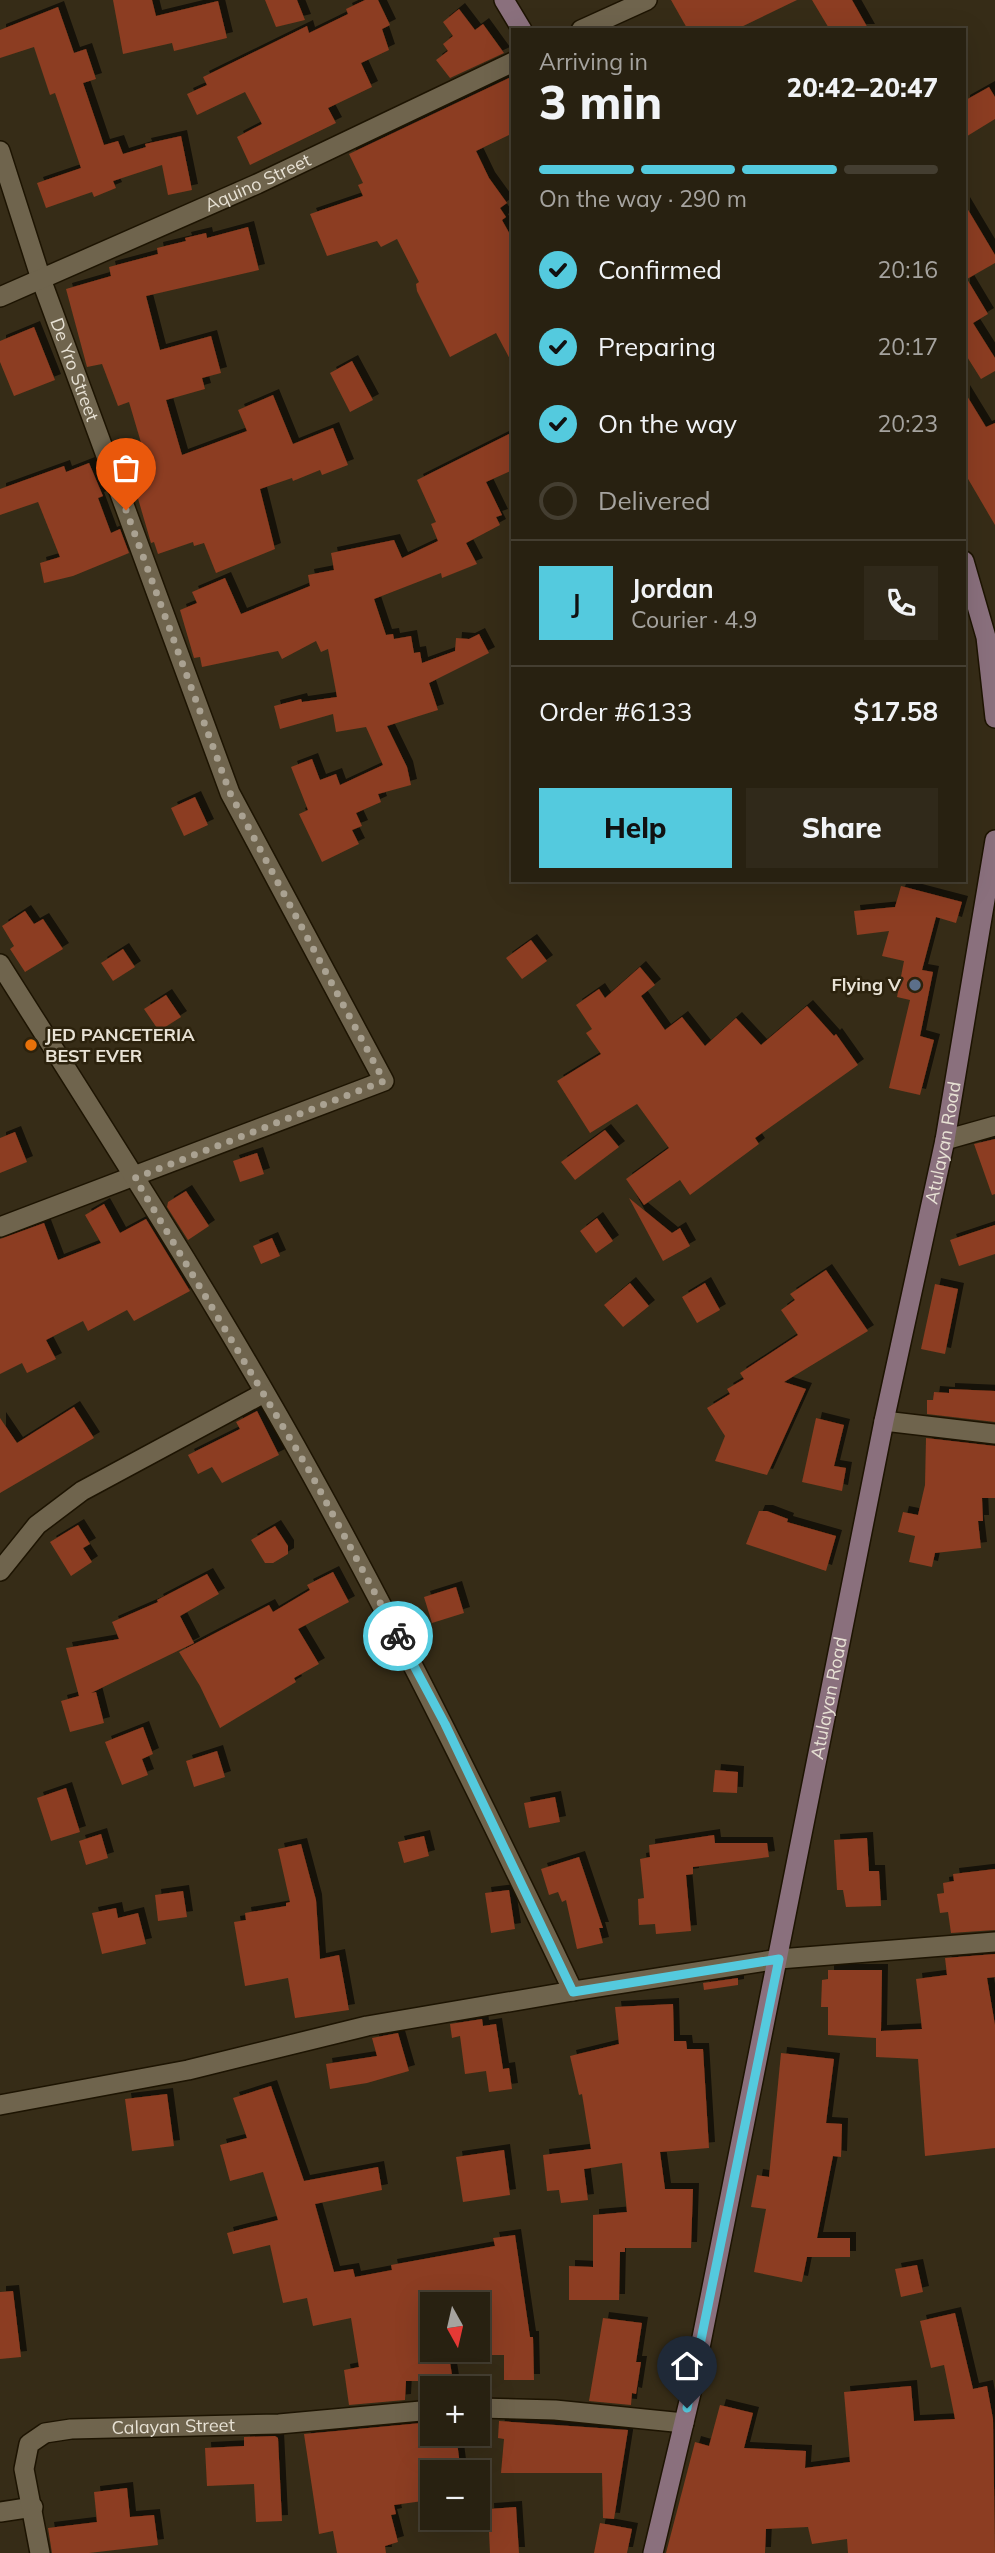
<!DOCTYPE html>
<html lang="en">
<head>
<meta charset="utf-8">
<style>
	:root { --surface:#282111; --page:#30291a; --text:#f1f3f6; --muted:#a5a39f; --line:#443e31; --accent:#54cade }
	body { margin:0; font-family:Mulish,sans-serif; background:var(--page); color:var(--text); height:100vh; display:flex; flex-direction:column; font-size:26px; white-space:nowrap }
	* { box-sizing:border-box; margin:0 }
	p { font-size:23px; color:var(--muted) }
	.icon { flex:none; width:38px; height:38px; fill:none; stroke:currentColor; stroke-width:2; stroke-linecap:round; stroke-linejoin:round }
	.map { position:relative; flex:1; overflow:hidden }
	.sheet { position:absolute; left:511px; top:28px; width:455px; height:854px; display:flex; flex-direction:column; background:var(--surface); border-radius:0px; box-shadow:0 7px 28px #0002,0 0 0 2px var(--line) }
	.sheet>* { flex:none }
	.needle { width:46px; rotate:172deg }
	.fabs { position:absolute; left:420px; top:2292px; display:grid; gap:14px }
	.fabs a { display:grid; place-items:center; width:70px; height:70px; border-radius:0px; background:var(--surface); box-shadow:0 7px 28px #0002,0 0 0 2px var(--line); font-size:35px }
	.pin { position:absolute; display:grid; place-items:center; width:60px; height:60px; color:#fff; margin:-72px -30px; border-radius:50% 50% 50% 0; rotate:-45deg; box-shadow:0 0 7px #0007 }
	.pin .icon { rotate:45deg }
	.courier { position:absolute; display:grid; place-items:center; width:70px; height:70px; margin:-35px; border:5px solid #54cade; border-radius:50%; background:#fff; color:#222; box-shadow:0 2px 9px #0007 }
	.headline em { font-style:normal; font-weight:800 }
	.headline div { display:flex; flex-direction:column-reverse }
	.headline { display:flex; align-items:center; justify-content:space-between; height:119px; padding:0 28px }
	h1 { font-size:46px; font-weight:800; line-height:52px }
	.bar { display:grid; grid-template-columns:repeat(4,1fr); gap:10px 7px; align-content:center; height:84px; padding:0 28px }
	.bar i { height:9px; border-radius:5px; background:var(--line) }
	.bar .selected { background:var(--accent) }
	.bar p { grid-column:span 4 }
	.line { display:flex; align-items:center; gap:18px; padding:0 28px; border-top:2px solid var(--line) }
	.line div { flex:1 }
	.round { display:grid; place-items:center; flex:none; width:74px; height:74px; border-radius:0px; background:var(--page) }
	ol { padding:0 28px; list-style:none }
	li { display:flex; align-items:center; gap:21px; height:77px }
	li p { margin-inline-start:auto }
	li .icon { padding:7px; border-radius:50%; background:var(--accent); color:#111; stroke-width:4 }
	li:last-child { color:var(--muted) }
	li i { width:38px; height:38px; border:4px solid var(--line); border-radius:50% }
	.action { display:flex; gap:14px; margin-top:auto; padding:14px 28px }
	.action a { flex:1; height:80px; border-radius:0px; background:var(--accent); color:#111; font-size:28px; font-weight:800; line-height:80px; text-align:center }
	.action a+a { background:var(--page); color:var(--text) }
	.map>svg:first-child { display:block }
	.building { fill:#8c3d20; filter:url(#shadow) }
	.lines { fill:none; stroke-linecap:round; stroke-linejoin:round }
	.minor-casing { stroke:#1d1402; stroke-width:22 }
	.secondary-casing { stroke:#1d1402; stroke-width:22 }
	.minor { stroke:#6f644d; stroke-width:19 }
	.secondary { stroke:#8a707d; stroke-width:19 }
	.done { stroke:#aaa292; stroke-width:7; stroke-dasharray:0 12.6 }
	.route { stroke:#54cade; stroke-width:9 }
	.service-dot { fill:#5c6f8a; stroke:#2c220d; stroke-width:2.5 }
	.food-dot { fill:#e8710a; stroke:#2c220d; stroke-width:2.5 }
	.labels { text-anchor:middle; stroke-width:5; stroke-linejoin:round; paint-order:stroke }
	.street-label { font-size:18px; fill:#e8e2d5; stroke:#2c220d }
	.poi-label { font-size:18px; font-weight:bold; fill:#e8e2d5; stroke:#2c220d; text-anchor:end }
</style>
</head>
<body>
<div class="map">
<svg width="995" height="2553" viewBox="0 0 995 2553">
	<defs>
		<filter id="shadow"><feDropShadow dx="6" dy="-6" stdDeviation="0" flood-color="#0009"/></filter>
	</defs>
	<rect width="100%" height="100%" fill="#362c17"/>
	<path class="building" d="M 113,0 L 152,0 L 156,16 L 218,1 L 227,38 L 174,51 L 172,43 L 123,54 Z
		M 265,0 L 297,0 L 305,20 L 276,27 Z
		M 365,0 L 378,0 L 390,25 L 382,29 L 389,50 L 361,63 L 372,87 L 328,108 L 336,123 L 250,165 L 237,137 L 262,124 L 245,92 L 197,115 L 187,94 L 207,85 L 203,77 L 307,26 L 309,33 L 348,14 L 346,9 Z
		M 671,0 L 797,0 L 735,30 L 688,30 Z
		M 812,0 L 852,0 L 869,30 L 830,30 Z
		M 58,7 L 74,53 L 86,49 L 96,79 L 83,83 L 104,145 L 118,141 L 123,154 L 146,147 L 145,144 L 181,136 L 192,190 L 168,195 L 162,165 L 113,181 L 116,188 L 94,197 L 92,192 L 46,208 L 37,183 L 81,168 L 55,93 L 50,95 L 34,47 L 0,58 L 0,30 Z
		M 459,9 L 475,30 L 483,24 L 504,53 L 450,78 L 436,60 L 448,51 L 443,44 L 453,36 L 443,22 Z
		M 513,76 L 513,133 L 476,151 L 489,178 L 507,203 L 500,208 L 506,217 L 502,220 L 513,240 L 513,365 L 496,333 L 450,357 L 417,291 L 416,284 L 419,282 L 397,239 L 381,247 L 377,241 L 327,256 L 310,214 L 363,196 L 358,185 L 363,183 L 349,154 Z
		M 989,87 L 995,97 L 995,119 L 964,138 L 964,101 Z
		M 964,203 L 995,255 L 995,263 L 967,279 L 988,314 L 973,323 L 995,358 L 995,371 L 981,379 L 964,352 Z
		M 248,227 L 259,270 L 146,296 L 160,350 L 211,336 L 221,373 L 202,378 L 205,389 L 166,400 L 182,455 L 247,431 L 238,410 L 273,395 L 293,444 L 333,428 L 348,465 L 322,475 L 320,470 L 293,481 L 292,478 L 260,489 L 275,549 L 216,573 L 204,543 L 194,546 L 193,542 L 158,554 L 154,542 L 151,543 L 132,478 L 150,473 L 129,402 L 118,406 L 102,364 L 87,367 L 66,289 L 111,276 L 109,267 L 158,254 L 157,248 L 186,241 L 185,238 L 206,233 L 207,238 Z
		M 34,327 L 55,380 L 14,396 L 0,362 L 0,341 Z
		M 352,361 L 373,400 L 350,412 L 330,373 Z
		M 964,391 L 986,427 L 995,423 L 995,525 L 964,472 Z
		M 513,432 L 513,470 L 486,482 L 502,515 L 496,517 L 500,525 L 466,543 L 477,564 L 442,578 L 441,573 L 374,599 L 386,635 L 393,634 L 394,639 L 411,636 L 414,653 L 420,652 L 422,663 L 455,651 L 456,638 L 469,639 L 479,634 L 489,653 L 429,683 L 438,710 L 387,726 L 407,767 L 411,785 L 378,794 L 381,802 L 356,813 L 362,826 L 352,830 L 359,844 L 322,862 L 299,814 L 308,810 L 291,767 L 312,759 L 320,780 L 336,774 L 340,785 L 383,765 L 366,727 L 336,732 L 333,714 L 280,729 L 274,706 L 301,699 L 302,702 L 337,697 L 328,649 L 321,652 L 316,641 L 282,659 L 278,651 L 202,667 L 200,657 L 194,658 L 180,610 L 197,603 L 192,592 L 225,578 L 241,614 L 310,586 L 308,575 L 334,570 L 331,553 L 394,540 L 402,558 L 438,541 L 431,524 L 436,522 L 417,480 Z
		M 89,463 L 103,496 L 98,498 L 111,533 L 120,529 L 129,553 L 73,576 L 44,583 L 40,563 L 60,557 L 38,502 L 0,515 L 0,489 L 64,466 L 66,472 Z
		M 195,797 L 208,825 L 184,836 L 171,808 Z
		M 901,886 L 962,902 L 956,923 L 936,917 L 922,970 L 933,972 L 920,1036 L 934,1040 L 920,1095 L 889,1088 L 910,1000 L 897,997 L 904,961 L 882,956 L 889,931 L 857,935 L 854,911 L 895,907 Z
		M 25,911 L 34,924 L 43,919 L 63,949 L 25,972 L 10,949 L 14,946 L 2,926 Z
		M 531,940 L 547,961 L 522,979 L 506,958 Z
		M 123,949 L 135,967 L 113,981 L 101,963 Z
		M 640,967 L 655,985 L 641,996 L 665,1030 L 682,1017 L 705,1046 L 736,1018 L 761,1045 L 807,1006 L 834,1036 L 836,1034 L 858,1065 L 755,1138 L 759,1144 L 690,1195 L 680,1180 L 644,1205 L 626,1179 L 669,1148 L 637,1104 L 590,1133 L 557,1081 L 601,1054 L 586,1033 L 592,1029 L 576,1005 L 599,989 L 605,998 Z
		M 166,995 L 181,1017 L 159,1031 L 144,1009 Z
		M 605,1130 L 619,1147 L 575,1180 L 561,1162 Z
		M 15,1132 L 27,1162 L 0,1173 L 0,1138 Z
		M 995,1139 L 995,1194 L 992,1195 L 974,1144 Z
		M 257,1153 L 264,1174 L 240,1182 L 233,1161 Z
		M 186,1191 L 209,1226 L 188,1240 L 167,1207 L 168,1202 Z
		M 629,1198 L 672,1233 L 680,1228 L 690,1246 L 663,1261 Z
		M 104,1204 L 120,1233 L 146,1219 L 190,1291 L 134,1321 L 127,1310 L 88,1331 L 83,1321 L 46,1340 L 56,1359 L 27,1373 L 22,1363 L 0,1374 L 0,1239 L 44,1223 L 58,1260 L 101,1243 L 85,1215 Z
		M 597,1218 L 613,1241 L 596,1253 L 580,1231 Z
		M 995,1225 L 995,1254 L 959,1266 L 950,1240 Z
		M 272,1238 L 280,1256 L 261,1264 L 253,1246 Z
		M 826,1270 L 868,1331 L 784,1382 L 806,1389 L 767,1475 L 715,1461 L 725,1436 L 707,1408 L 730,1394 L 727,1389 L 744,1379 L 740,1373 L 798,1335 L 781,1310 L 795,1300 L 790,1294 Z
		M 630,1283 L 649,1306 L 623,1327 L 604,1305 Z
		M 705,1283 L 720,1310 L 697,1323 L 682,1297 Z
		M 935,1284 L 958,1289 L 945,1354 L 921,1349 Z
		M 949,1389 L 995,1391 L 995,1422 L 927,1414 L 927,1400 L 933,1400 L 934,1392 L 949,1393 Z
		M 74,1407 L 94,1438 L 0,1493 L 0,1418 L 17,1443 Z
		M 257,1411 L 279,1455 L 222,1483 L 212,1467 L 198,1474 L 188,1455 L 240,1429 L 236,1422 Z
		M 816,1418 L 844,1425 L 834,1466 L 846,1468 L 842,1491 L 802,1482 Z
		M 926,1438 L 995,1446 L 995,1498 L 982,1498 L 983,1521 L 978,1521 L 981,1548 L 935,1553 L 932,1567 L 909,1562 L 915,1536 L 898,1532 L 903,1512 L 918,1515 L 925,1485 Z
		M 759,1511 L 767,1511 L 788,1519 L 787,1522 L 836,1536 L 826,1571 L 746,1544 Z
		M 78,1525 L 90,1544 L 83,1548 L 92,1562 L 71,1576 L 50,1542 Z
		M 275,1526 L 288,1546 L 288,1554 L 273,1563 L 265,1563 L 251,1540 Z
		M 333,1572 L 349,1602 L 298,1629 L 319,1664 L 294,1678 L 296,1682 L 220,1728 L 200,1686 L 179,1652 L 269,1605 L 273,1612 L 310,1590 L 307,1585 Z
		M 207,1574 L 219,1594 L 180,1616 L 194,1643 L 91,1693 L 96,1692 L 104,1723 L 70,1732 L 61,1701 L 79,1696 L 66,1648 L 119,1639 L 112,1622 L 158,1602 L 157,1600 Z
		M 456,1587 L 464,1613 L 432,1623 L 424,1597 Z
		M 143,1727 L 153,1754 L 142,1759 L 148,1775 L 122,1785 L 105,1742 Z
		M 217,1751 L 225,1777 L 194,1787 L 186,1761 Z
		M 715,1770 L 738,1772 L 737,1793 L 713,1792 Z
		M 66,1788 L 80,1832 L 51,1841 L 37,1798 Z
		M 555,1797 L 560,1822 L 529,1828 L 524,1803 Z
		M 101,1834 L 108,1858 L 86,1865 L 79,1841 Z
		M 714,1835 L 715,1843 L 767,1843 L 769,1857 L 693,1867 L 693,1874 L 686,1875 L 691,1931 L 656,1934 L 655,1924 L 639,1925 L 638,1899 L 644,1898 L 640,1859 L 650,1857 L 649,1845 Z
		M 424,1836 L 429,1856 L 404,1863 L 398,1842 Z
		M 867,1838 L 869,1871 L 879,1871 L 881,1906 L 846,1907 L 843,1890 L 837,1890 L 834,1840 Z
		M 301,1844 L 316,1900 L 320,1959 L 339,1955 L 349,2010 L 295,2018 L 288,1978 L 245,1986 L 234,1922 L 246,1920 L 245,1913 L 286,1906 L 286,1903 L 290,1902 L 278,1849 Z
		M 579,1857 L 603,1928 L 599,1928 L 603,1943 L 577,1949 L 566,1900 L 562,1902 L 558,1892 L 549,1895 L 541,1869 Z
		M 995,1869 L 995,1930 L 951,1933 L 948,1912 L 940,1913 L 937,1894 L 944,1893 L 943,1883 L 954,1881 L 953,1874 Z
		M 509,1890 L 515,1929 L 491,1933 L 485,1893 Z
		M 183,1891 L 187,1917 L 158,1921 L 155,1895 Z
		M 116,1908 L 118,1918 L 138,1913 L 146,1944 L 102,1954 L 92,1913 Z
		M 995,1954 L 995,1977 L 987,1978 L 995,2025 L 995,2148 L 925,2156 L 918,2059 L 876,2057 L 876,2038 L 828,2035 L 828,2007 L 821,2007 L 822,1980 L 828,1979 L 828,1970 L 882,1970 L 881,2031 L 922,2029 L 916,1979 L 947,1975 L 945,1958 Z
		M 738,1978 L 738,1985 L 704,1990 L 703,1983 Z
		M 673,2004 L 674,2041 L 686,2041 L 687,2049 L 703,2049 L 709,2148 L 660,2152 L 665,2189 L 693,2189 L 691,2248 L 625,2248 L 625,2252 L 620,2252 L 619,2300 L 569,2300 L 569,2266 L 593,2267 L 593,2215 L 627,2212 L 622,2163 L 584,2169 L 588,2200 L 561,2203 L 559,2190 L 547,2191 L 543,2155 L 591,2149 L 582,2094 L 579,2095 L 570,2056 L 619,2044 L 615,2007 Z
		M 482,2019 L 483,2026 L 496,2024 L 503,2069 L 509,2068 L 512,2089 L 489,2092 L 486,2071 L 465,2074 L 460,2036 L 452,2038 L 450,2024 Z
		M 398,2033 L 409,2071 L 367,2083 L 330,2089 L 326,2064 L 377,2056 L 372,2038 Z
		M 781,2053 L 834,2059 L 826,2123 L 842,2124 L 841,2157 L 833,2156 L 817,2238 L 850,2238 L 850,2257 L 807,2257 L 802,2282 L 754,2272 L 766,2209 L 751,2207 L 757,2175 L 769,2177 Z
		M 271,2086 L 304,2181 L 378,2167 L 382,2190 L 315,2204 L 334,2272 L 353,2269 L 355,2277 L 392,2270 L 391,2265 L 495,2246 L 493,2238 L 515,2235 L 530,2337 L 533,2337 L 534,2380 L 504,2380 L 504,2355 L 478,2355 L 478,2305 L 432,2305 L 432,2350 L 448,2350 L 453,2381 L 406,2381 L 405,2400 L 349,2405 L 344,2370 L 359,2367 L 351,2318 L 313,2326 L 307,2298 L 283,2303 L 270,2245 L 233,2254 L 227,2233 L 278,2220 L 263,2172 L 230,2181 L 220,2145 L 247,2138 L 233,2098 Z
		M 167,2094 L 174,2146 L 132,2151 L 125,2099 Z
		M 504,2150 L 510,2195 L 463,2202 L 456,2157 Z
		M 917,2265 L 923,2292 L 901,2297 L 895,2269 Z
		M 13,2291 L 21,2357 L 0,2359 L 0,2292 Z
		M 955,2313 L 973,2389 L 987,2386 L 993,2419 L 995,2553 L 848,2553 L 847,2539 L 812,2544 L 808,2527 L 766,2529 L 765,2553 L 666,2553 L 695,2442 L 709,2446 L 720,2405 L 753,2413 L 744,2448 L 806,2451 L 805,2468 L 850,2462 L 844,2392 L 911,2386 L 914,2421 L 955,2419 L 944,2365 L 931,2368 L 920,2321 Z
		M 603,2318 L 642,2323 L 636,2362 L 641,2362 L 636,2394 L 632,2393 L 631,2405 L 589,2401 Z
		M 499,2421 L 628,2430 L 614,2519 L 603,2518 L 602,2473 L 501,2473 L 504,2439 L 498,2438 Z
		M 432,2422 L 432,2434 L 456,2434 L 461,2473 L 427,2473 L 430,2500 L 394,2505 L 396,2514 L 391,2515 L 398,2542 L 385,2546 L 386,2553 L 337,2553 L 333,2531 L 319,2534 L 304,2434 Z
		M 275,2436 L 278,2438 L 282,2521 L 256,2522 L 254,2484 L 207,2486 L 205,2448 L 244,2446 L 244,2437 Z
		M 127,2488 L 130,2517 L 154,2515 L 158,2545 L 89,2553 L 52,2553 L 48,2528 L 97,2522 L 94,2492 Z
		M 516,2507 L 519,2553 L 490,2553 L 488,2509 Z
		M 600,2523 L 632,2529 L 627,2553 L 594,2553 Z"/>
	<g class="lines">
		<g class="minor-casing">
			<g id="minor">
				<path d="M 581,30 L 647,0"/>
				<path id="s1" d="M 0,151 L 41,279 L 230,793 L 384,1081 L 0,1227"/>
				<path id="s2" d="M 0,297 L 257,184 L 513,62"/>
				<path d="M 0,964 C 106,1132 215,1300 311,1474 C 405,1644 490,1817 573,1991"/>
				<path d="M 945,1140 L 995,1126"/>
				<path d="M 884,1421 L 995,1434"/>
				<path d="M 0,1571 L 37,1525 L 82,1491 L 264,1393"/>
				<path d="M 0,2105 L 188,2070 L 367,2026 L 573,1991 L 779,1959 L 995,1942"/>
				<path d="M 478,2408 L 555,2410 L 684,2423"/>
				<path d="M 0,2512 L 33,2507"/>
				<path id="s3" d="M 40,2553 L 24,2469 L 29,2444 L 45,2433 L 71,2429 L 279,2424 L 432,2410"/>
			</g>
		</g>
		<g class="secondary-casing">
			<g id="secondary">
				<path d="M 504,0 L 522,30"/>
				<path d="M 964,561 L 986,637 L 995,718"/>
				<path id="s4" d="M 653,2553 L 691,2393 L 884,1421 L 945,1140 L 995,840"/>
			</g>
		</g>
		<use href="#minor" class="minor"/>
		<use href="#secondary" class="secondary"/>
	</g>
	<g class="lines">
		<path class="done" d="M 126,510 L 230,793 L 384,1081 L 135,1178 L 310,1472 L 398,1636"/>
		<path class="route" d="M 398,1636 L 445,1724 L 573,1992 L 779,1959 L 687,2408"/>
	</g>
	<circle class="service-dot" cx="915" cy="985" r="7"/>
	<circle class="food-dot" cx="31" cy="1045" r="7"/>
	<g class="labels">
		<g class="street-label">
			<text dy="6" stroke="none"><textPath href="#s2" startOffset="282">Aquino Street</textPath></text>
			<text dy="6" stroke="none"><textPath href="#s1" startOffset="231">De Yro Street</textPath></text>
			<text dy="6" stroke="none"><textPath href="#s4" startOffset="1440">Atulayan Road</textPath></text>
			<text dy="6" stroke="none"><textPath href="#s4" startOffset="873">Atulayan Road</textPath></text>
			<text dy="6" stroke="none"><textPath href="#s3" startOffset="259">Calayan Street</textPath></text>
		</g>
		<g class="poi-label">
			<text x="901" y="991">Flying V</text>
			<text x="45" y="1041" text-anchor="start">JED PANCETERIA<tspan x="45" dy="21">BEST EVER</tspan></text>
		</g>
	</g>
</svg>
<div class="fabs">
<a><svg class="needle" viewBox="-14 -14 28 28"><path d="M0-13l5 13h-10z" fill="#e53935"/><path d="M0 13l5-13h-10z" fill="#a5a39f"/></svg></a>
<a>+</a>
<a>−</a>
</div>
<div class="pin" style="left:126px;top:510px;background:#ea580c"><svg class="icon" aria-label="bag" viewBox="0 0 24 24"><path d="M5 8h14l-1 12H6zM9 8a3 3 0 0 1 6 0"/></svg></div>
<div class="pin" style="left:687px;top:2408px;background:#1f2937"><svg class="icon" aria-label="home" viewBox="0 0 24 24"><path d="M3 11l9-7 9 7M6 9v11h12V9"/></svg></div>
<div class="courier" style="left:398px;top:1636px"><svg class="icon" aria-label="bike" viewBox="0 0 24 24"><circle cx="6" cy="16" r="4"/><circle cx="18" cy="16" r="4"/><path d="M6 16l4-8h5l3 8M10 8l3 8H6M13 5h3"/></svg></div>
<section class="sheet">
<div class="headline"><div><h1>3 min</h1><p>Arriving in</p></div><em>20:42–20:47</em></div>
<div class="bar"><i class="selected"></i><i class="selected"></i><i class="selected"></i><i></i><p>On the way · 290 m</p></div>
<ol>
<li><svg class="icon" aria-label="check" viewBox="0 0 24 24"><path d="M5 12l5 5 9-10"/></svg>Confirmed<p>20:16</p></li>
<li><svg class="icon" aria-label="check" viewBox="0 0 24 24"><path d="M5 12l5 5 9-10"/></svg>Preparing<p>20:17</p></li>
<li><svg class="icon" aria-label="check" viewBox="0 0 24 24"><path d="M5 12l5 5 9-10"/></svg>On the way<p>20:23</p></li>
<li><i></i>Delivered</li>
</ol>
<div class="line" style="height:126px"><b class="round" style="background:var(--accent);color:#111">J</b><div><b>Jordan</b><p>Courier · 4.9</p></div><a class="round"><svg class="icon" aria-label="phone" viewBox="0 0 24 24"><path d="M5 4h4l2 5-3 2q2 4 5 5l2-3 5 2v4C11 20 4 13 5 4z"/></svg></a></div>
<div class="line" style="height:91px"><div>Order #6133</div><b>$17.58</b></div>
<div class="action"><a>Help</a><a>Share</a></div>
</section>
</div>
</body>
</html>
